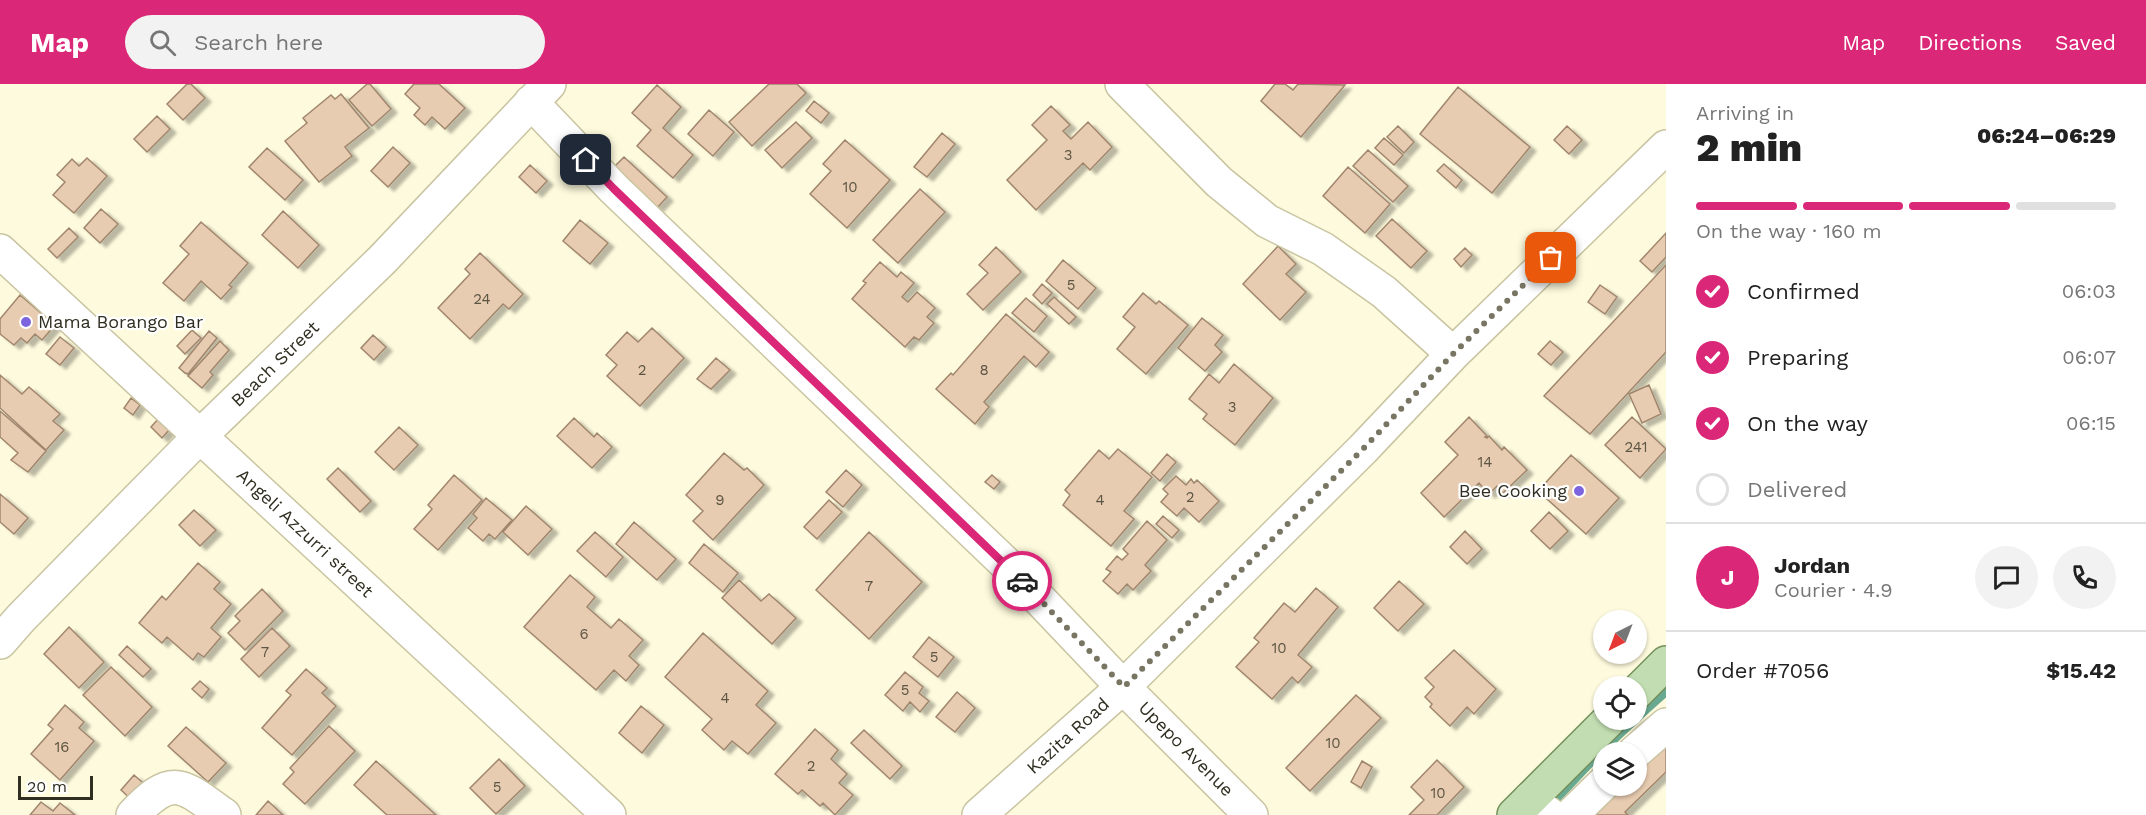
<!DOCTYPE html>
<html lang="en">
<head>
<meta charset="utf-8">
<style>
	:root { --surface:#fff; --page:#f2f2f2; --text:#222; --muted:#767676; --line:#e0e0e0; --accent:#db2777 }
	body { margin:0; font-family:"Work Sans",sans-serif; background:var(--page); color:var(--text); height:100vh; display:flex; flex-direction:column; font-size:22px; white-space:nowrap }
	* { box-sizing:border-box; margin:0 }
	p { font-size:20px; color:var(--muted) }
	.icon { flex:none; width:33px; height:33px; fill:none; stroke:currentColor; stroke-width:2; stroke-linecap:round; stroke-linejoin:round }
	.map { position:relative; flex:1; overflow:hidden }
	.panel { display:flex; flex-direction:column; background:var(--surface); width:480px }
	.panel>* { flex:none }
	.needle { width:39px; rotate:222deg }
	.buttons { position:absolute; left:1593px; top:526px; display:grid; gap:12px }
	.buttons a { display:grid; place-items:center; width:54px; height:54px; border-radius:50%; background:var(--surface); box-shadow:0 2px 4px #0004; font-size:30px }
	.scale { position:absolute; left:18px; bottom:15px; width:75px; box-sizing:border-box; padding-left:6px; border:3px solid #302e20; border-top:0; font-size:16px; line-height:21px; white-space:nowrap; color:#302e20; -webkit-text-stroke:4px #fff; paint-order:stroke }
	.pin { position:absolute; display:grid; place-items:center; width:51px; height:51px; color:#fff; margin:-26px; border-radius:12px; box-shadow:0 3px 9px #0006 }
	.courier { position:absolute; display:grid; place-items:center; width:60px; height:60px; margin:-30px; border:4px solid #db2777; border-radius:50%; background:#fff; color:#222; box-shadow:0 2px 8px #0007 }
	.overview em { font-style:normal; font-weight:800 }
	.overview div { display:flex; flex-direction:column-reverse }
	.overview { display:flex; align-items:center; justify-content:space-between; height:102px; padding:0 30px }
	h1 { font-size:39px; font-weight:800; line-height:45px }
	.bar { display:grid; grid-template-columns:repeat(4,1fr); gap:9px 6px; align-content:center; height:72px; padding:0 30px }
	.bar i { height:8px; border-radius:4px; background:var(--line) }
	.bar .selected { background:var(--accent) }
	.bar p { grid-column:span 4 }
	.line { display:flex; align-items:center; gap:15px; padding:0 30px; border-top:2px solid var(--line) }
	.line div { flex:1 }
	.round { display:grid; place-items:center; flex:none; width:63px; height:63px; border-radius:32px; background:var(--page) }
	ol { padding:0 30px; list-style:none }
	li { display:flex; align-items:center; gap:18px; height:66px }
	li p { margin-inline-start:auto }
	li .icon { padding:6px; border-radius:50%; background:var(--accent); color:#fff; stroke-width:4 }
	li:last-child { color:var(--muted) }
	li i { width:33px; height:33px; border:3px solid var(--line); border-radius:50% }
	header { display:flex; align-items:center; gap:36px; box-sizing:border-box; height:84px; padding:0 30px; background:var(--accent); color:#fff }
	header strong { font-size:28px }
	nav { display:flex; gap:33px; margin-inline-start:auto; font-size:21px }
	.search { width:420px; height:54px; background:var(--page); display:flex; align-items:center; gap:15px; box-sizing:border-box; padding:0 21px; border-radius:33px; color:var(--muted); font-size:22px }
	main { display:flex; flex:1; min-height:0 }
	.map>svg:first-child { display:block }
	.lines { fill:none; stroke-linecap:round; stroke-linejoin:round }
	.stream { stroke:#6aa991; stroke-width:8 }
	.building { fill:#e8ccb1; stroke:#a0866d; stroke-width:1.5; filter:url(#shadow) }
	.minor-casing { stroke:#c9c4a1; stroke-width:36 }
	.major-casing { stroke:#74915c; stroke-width:36 }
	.minor { stroke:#fff; stroke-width:33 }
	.major { stroke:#c2ddb1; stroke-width:33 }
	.done { stroke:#787562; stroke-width:6; stroke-dasharray:0 10.8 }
	.route { stroke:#db2777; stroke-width:8 }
	.poi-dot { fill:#7d64df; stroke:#fff; stroke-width:2 }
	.labels { text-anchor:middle; stroke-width:4.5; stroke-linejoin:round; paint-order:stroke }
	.number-label { font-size:15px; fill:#5e5644 }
	.poi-label { font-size:18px; fill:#302e20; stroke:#fff; text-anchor:start }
	.street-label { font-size:18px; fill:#302e20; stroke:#fff }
</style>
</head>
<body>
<header>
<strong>Map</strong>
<div class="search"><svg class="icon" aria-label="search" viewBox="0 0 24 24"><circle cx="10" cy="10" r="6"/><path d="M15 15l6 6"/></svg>Search here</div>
<nav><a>Map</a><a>Directions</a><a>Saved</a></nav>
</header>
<main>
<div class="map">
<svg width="1666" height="731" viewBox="0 0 1666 731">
	<defs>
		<filter id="shadow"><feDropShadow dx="6" dy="4" stdDeviation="1.5" flood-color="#0004"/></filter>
	</defs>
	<rect width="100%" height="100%" fill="#fefadd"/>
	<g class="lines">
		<path class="stream" d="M 1636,635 L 1666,608
			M 1550,722 L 1600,669 L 1635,636"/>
	</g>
	<path class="building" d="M 187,0 L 191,0 L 205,14 L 183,36 L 167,20 Z
		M 367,0 L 370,0 L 391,25 L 372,42 L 349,16 Z
		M 414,0 L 439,0 L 465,24 L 445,45 L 432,33 L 425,41 L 414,31 L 420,24 L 405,10 Z
		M 769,0 L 797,0 L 806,9 L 752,62 L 729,38 Z
		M 1275,0 L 1285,0 L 1293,6 L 1298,0 L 1345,1 L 1301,53 L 1261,17 Z
		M 657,1 L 681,23 L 663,44 L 693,71 L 673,94 L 637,62 L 651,46 L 632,29 Z
		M 1458,3 L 1530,63 L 1492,109 L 1420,50 Z
		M 341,10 L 369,44 L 345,63 L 352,72 L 319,98 L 285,57 L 307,39 L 303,34 L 331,11 L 335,15 Z
		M 814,17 L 829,29 L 821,39 L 806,27 Z
		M 1051,22 L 1070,41 L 1063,47 L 1071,55 L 1088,38 L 1112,63 L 1090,86 L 1083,79 L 1036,126 L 1007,96 L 1047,56 L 1032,41 Z
		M 709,26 L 734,48 L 713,72 L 688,50 Z
		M 157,32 L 170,45 L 147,68 L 134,55 Z
		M 796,38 L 812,54 L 782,84 L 765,66 Z
		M 1398,42 L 1414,58 L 1404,69 L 1387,53 Z
		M 1567,42 L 1582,56 L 1569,70 L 1554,56 Z
		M 942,49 L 955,60 L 927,93 L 914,83 Z
		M 1384,54 L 1403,71 L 1394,81 L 1375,64 Z
		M 845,56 L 890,96 L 847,144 L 810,110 L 831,87 L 823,80 Z
		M 393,63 L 410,79 L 388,103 L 371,87 Z
		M 267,64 L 303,96 L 285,116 L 249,83 Z
		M 1368,66 L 1408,102 L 1393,118 L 1353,82 Z
		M 624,73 L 667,113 L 657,124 L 613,84 Z
		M 87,74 L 107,92 L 74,129 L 53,111 L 65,98 L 57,91 L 72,75 L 79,82 Z
		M 1444,80 L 1462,96 L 1456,104 L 1437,87 Z
		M 530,81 L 547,97 L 536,109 L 519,93 Z
		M 1348,83 L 1390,120 L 1365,149 L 1323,112 Z
		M 920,105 L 945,128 L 898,179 L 873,156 Z
		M 101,125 L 118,140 L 100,159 L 84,144 Z
		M 283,127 L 319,161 L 298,184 L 262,151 Z
		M 1392,135 L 1427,167 L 1411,184 L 1376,152 Z
		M 580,136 L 608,159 L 590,180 L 563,157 Z
		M 201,138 L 248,179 L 229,201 L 232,203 L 221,215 L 201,197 L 184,217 L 163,199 L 189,170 L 180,162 Z
		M 69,144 L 78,153 L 57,174 L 48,165 Z
		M 1666,149 L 1666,173 L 1652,188 L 1640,177 Z
		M 1278,162 L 1296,180 L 1286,190 L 1306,208 L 1280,236 L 1243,200 Z
		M 996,163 L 1021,188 L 983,226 L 967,210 L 988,189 L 979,181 Z
		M 1465,164 L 1472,171 L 1461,183 L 1454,175 Z
		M 480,169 L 523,210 L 509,225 L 503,220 L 470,255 L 438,224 L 470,190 L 465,185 Z
		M 1063,176 L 1096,204 L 1078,225 L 1046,197 Z
		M 880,178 L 897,193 L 901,188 L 914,199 L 902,213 L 908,218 L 917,208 L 935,224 L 927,233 L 934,239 L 919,256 L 914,253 L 905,263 L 852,215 L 866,199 L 863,197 Z
		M 1666,181 L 1666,268 L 1590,350 L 1544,312 Z
		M 1042,200 L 1052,209 L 1042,220 L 1033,211 Z
		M 1600,201 L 1617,213 L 1605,230 L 1588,218 Z
		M 1143,209 L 1156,220 L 1159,217 L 1188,241 L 1146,290 L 1117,265 L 1135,243 L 1123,233 Z
		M 20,211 L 55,241 L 42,256 L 35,250 L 27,259 L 21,254 L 14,261 L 0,250 L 0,235 Z
		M 1054,213 L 1076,233 L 1069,240 L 1047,220 Z
		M 1026,214 L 1047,232 L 1034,248 L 1012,229 Z
		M 1006,230 L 1049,268 L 1036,283 L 1024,272 L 984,318 L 989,323 L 975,340 L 936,305 L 951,289 L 953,291 Z
		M 1202,234 L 1223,251 L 1215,261 L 1222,268 L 1205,287 L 1178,264 Z
		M 652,244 L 684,274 L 640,322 L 607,292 L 617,281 L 606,271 L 627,248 L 638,258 Z
		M 192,246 L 201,254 L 185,270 L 177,262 Z
		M 209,247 L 217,254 L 188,290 L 185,289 L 179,284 Z
		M 373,251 L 386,263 L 374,276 L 361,264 Z
		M 60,253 L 74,264 L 60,281 L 46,270 Z
		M 220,257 L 229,266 L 210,288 L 213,291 L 202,304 L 188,292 Z
		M 1550,257 L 1563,268 L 1551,281 L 1538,270 Z
		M 716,274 L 730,286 L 711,305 L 697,295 Z
		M 1234,280 L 1273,314 L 1235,361 L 1203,335 L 1207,330 L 1189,315 L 1209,290 L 1219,299 Z
		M 0,291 L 22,310 L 29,303 L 60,330 L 53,337 L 64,346 L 46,366 L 0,324 Z
		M 1649,301 L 1661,330 L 1642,339 L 1629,310 Z
		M 131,314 L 140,321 L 133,331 L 124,324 Z
		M 0,327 L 46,367 L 28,388 L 11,376 L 18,369 L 0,353 Z
		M 1469,333 L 1487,352 L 1485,353 L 1487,354 L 1489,352 L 1502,366 L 1504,363 L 1527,386 L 1503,409 L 1497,402 L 1489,410 L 1479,399 L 1444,433 L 1421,409 L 1458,371 L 1445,358 Z
		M 1632,333 L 1666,365 L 1640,394 L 1605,361 Z
		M 159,334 L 170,345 L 162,354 L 151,343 Z
		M 574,334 L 594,353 L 597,349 L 612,363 L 592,384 L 557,352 Z
		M 399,343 L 418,361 L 394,386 L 375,368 Z
		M 1118,365 L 1152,393 L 1124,427 L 1134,435 L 1111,462 L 1063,421 L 1070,411 L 1065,406 L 1099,366 L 1109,375 Z
		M 724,369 L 744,386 L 747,384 L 764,401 L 713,456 L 693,437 L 703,427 L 686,411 Z
		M 1167,370 L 1176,378 L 1160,397 L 1151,389 Z
		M 1571,371 L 1619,414 L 1586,450 L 1538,407 Z
		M 338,384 L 371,417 L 360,428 L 327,395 Z
		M 846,386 L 862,401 L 843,423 L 826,408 Z
		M 454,391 L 482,416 L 438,466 L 414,445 L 432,425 L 428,421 Z
		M 992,391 L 1000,398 L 994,405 L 985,398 Z
		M 1176,392 L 1186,401 L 1191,395 L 1194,399 L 1197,396 L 1219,417 L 1199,438 L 1184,424 L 1177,432 L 1161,418 L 1168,410 L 1163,405 Z
		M 0,410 L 28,434 L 14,450 L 0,438 Z
		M 486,414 L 512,436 L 495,455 L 489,450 L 483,457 L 468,444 L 477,434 L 473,430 Z
		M 829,416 L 842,428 L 817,455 L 804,443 Z
		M 526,422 L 552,445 L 528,471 L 503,448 Z
		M 194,426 L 216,446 L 200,462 L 179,441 Z
		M 1549,428 L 1568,447 L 1550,465 L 1531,447 Z
		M 1163,432 L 1179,446 L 1172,454 L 1156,440 Z
		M 1147,437 L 1167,456 L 1145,481 L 1151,487 L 1133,506 L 1127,500 L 1118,510 L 1103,497 L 1111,488 L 1106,485 L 1117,472 L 1122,476 L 1128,470 L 1123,465 Z
		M 634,438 L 676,475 L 657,496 L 616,460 Z
		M 1465,447 L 1482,465 L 1467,480 L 1450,463 Z
		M 595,448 L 623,473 L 606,493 L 577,467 Z
		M 869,448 L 922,498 L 869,555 L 816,506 Z
		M 704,460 L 738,489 L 723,508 L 689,479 Z
		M 198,479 L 220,498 L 214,505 L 231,520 L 211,544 L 221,553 L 204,573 L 198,569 L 193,576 L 167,553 L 162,559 L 139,539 L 162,512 L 166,516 Z
		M 570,491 L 595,513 L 587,523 L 611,544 L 619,535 L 643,556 L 629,572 L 639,581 L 626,597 L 614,586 L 596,606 L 524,543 Z
		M 739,496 L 761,517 L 769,510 L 796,534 L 772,560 L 722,514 Z
		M 1399,497 L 1424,520 L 1398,547 L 1374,524 Z
		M 1316,504 L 1338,523 L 1298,571 L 1312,583 L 1298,599 L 1292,593 L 1272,615 L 1236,583 L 1259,558 L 1254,554 L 1284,519 L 1295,528 Z
		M 262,505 L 283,527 L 245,566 L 228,549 L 240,537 L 235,532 Z
		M 69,543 L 104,578 L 79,604 L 44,570 Z
		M 272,544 L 290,562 L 259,593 L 241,575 Z
		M 703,549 L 768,607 L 756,621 L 776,639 L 748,670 L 732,657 L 724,666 L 702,646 L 712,635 L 665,593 Z
		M 929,553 L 954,573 L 938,593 L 913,573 Z
		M 127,562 L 151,585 L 143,593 L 119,571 Z
		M 1454,566 L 1496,605 L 1474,630 L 1467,623 L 1450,642 L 1430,623 L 1432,620 L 1425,613 L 1434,603 L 1425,594 Z
		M 111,583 L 152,623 L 125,652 L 83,611 Z
		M 306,585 L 327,604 L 322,609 L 336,622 L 292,671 L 262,644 L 291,611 L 286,607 Z
		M 905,588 L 923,603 L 919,609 L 929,617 L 920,628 L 910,618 L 903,627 L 885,611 Z
		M 200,597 L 209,605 L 202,614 L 192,605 Z
		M 957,608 L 975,624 L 955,648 L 936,633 Z
		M 1356,611 L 1381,634 L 1310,707 L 1286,684 Z
		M 65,621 L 84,638 L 79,644 L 94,657 L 60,696 L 31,670 L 53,645 L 48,641 Z
		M 641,622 L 664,641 L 642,669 L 619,649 Z
		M 329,642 L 355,667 L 305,720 L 283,700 L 294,688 L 290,684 Z
		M 186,643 L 226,679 L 208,698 L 168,662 Z
		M 815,645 L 838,666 L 831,675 L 847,690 L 839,699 L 853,711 L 835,731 L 823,719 L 820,722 L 802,706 L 798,710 L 775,690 Z
		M 864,646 L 902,682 L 890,695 L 851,659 Z
		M 1666,656 L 1666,688 L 1625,728 L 1628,731 L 1593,731 L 1621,702 L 1636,702 L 1636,686 Z
		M 499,675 L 525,702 L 496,730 L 470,704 Z
		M 1437,676 L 1464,703 L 1437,731 L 1409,731 L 1424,716 L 1411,703 Z
		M 376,677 L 436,731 L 387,731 L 354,701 Z
		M 1362,677 L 1372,683 L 1361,704 L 1351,698 Z
		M 134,691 L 150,705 L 136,720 L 121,706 Z
		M 268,717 L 283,731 L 256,731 Z
		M 41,718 L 53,727 L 60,719 L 75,731 L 30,731 Z"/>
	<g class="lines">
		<g class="minor-casing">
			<path id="minor" d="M 1122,0 L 1219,98 L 1267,137 L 1323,165 L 1384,208 L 1453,270
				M 531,18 L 614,105 L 1004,478 L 1123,603 L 1251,731
				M 0,167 L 609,731
				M 0,558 L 21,534 L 200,352 L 382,176 L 549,0
				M 1634,669 L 1666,641
				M 1530,715 L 1550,731
				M 133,731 C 173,688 182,701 224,731
				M 979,731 L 1123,603 L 1363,365 L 1453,270 L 1666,63
				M 1571,731 L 1604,699"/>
		</g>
		<g class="major-casing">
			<path id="major" d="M 1636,609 L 1666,579
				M 1514,731 L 1609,636"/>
		</g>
		<use href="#minor" class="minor"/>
		<use href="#major" class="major"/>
	</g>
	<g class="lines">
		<path class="done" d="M 1022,497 L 1124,603 L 1363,365 L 1453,270 L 1551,174"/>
		<path class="route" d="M 586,76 L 614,105 L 1022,497"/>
	</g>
	<g class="poi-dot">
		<circle cx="26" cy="238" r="6"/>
		<circle cx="1579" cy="407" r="6"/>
	</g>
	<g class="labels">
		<g class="number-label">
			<text x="1068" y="76">3</text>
			<text x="850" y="108">10</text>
			<text x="1071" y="206">5</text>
			<text x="482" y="220">24</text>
			<text x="642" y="291">2</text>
			<text x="984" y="291">8</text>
			<text x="1232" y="328">3</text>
			<text x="1636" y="368">241</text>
			<text x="1485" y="383">14</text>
			<text x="1190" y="418">2</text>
			<text x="720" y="421">9</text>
			<text x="1100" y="421">4</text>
			<text x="869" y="507">7</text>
			<text x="584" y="555">6</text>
			<text x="1279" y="569">10</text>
			<text x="265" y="573">7</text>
			<text x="934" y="578">5</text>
			<text x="905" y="611">5</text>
			<text x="725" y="619">4</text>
			<text x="1333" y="664">10</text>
			<text x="62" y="668">16</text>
			<text x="811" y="687">2</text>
			<text x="497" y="708">5</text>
			<text x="1438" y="714">10</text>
		</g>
		<g class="poi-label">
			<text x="38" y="244">Mama Borango Bar</text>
			<text x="1567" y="413" text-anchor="end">Bee Cooking</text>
		</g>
		<g class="street-label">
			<text transform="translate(275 280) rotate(-44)" y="6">Beach Street</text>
			<text transform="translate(305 449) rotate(43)" y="6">Angeli Azzurri street</text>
			<text transform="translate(1068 652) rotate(-42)" y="6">Kazita Road</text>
			<text transform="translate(1186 665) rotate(45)" y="6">Upepo Avenue</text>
		</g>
	</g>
</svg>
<div class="buttons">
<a><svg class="needle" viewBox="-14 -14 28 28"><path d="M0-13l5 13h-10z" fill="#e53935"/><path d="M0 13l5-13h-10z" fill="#767676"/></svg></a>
<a><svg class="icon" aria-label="locate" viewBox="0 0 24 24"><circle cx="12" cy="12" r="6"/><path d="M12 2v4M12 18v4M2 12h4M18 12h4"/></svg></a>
<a><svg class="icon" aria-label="layers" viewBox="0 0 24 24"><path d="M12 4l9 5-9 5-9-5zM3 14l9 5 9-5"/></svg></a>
</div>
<div class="scale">20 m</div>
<div class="pin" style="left:1551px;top:174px;background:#ea580c"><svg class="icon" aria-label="bag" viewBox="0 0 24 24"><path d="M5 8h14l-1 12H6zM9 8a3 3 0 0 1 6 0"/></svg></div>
<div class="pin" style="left:586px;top:76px;background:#1f2937"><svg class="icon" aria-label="home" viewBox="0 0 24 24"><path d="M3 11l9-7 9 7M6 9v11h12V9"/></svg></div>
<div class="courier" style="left:1022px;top:497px"><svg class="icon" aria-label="car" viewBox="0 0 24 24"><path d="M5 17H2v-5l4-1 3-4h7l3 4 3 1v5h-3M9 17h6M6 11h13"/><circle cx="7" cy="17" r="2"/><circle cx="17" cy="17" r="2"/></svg></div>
</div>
<section class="panel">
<div class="overview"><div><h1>2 min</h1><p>Arriving in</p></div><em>06:24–06:29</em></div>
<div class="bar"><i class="selected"></i><i class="selected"></i><i class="selected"></i><i></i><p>On the way · 160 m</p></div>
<ol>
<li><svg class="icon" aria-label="check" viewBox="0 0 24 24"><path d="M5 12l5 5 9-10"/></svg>Confirmed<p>06:03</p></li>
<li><svg class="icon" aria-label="check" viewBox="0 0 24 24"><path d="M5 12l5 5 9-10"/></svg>Preparing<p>06:07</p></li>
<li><svg class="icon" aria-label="check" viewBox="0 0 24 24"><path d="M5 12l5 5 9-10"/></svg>On the way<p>06:15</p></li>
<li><i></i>Delivered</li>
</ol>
<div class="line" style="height:108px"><b class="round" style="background:var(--accent);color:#fff">J</b><div><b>Jordan</b><p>Courier · 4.9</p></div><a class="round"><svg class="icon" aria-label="chat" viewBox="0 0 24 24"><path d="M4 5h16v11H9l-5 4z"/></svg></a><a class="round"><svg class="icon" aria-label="phone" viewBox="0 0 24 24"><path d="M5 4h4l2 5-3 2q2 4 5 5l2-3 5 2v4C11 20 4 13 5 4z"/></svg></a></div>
<div class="line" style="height:78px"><div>Order #7056</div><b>$15.42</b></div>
</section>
</main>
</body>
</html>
